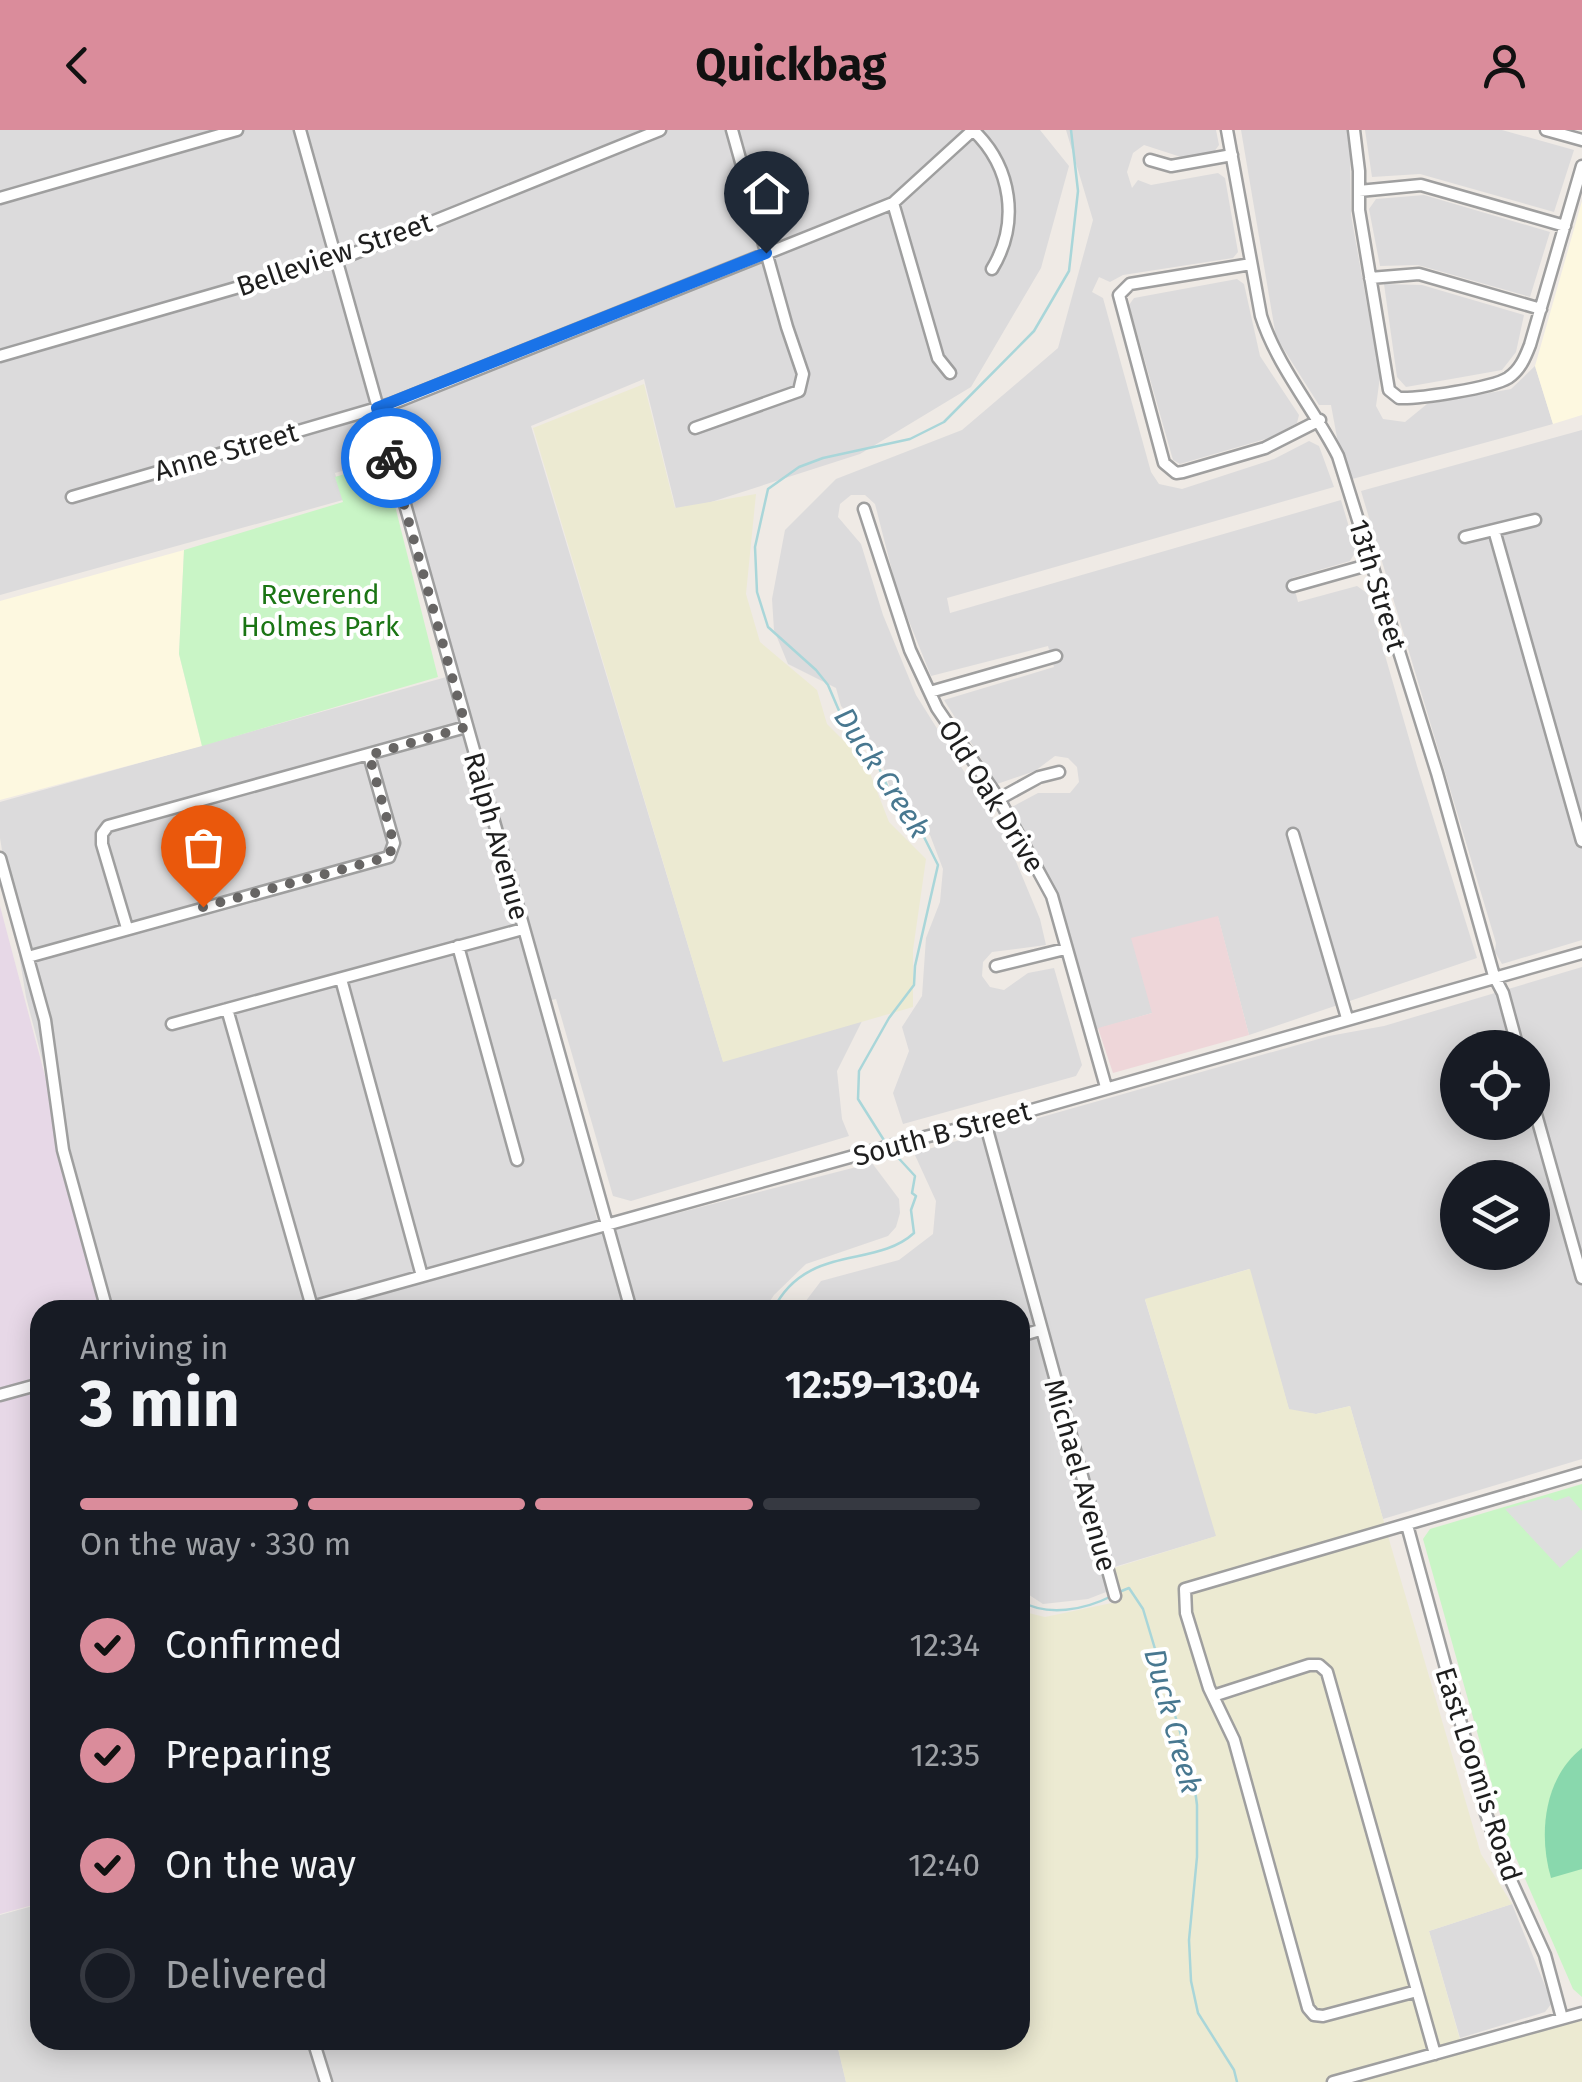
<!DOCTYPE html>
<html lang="en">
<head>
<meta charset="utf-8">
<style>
	:root { --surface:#171b24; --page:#242831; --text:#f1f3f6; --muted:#9ea1a6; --line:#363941; --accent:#da8c9b }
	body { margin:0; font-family:"Fira Sans",sans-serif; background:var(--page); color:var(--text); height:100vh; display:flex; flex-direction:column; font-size:38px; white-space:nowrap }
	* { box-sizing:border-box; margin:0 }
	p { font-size:32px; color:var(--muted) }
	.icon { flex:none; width:55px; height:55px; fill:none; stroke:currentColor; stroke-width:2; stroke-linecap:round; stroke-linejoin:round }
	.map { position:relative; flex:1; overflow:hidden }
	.sheet { position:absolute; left:30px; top:1170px; width:1000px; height:750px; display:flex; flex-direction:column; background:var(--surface); border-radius:30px; box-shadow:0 5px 25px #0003 }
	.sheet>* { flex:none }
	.tools { position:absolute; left:1440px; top:900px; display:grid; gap:20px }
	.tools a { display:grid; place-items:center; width:110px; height:110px; border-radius:50%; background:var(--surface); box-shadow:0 5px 25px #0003; font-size:50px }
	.pin { position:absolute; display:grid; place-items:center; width:85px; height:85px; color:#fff; margin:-102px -42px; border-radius:50% 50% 50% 0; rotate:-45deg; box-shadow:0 0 10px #0007 }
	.pin .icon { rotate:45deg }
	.courier { position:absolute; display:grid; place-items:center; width:100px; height:100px; margin:-50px; border:8px solid #1a73e8; border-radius:50%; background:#fff; color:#222; box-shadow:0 2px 12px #0007 }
	.overview em { font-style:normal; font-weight:700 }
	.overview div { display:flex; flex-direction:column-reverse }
	.overview { display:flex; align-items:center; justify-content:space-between; height:170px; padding:0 50px }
	h1 { font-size:65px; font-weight:700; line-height:75px }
	.bar { display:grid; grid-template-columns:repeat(4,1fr); gap:15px 10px; align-content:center; height:120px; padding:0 50px }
	.bar i { height:12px; border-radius:8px; background:var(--line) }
	.bar .active { background:var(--accent) }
	.bar p { grid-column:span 4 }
	ol { padding:0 50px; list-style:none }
	li { display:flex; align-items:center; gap:30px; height:110px }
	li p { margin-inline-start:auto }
	li .icon { padding:10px; border-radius:50%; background:var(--accent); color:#111; stroke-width:4 }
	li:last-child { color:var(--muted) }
	li i { width:55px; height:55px; border:5px solid var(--line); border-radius:50% }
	header { display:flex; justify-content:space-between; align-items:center; height:130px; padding:0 50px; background:var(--accent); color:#111; font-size:45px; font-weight:700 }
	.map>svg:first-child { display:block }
	.residential { fill:#dcdbdc; fill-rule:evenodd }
	.commercial { fill:#eed6d9 }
	.industrial { fill:#e7d8e7 }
	.education { fill:#fdf8e0 }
	.farmland { fill:#ecead2 }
	.park { fill:#c9f5c6 }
	.pitch { fill:#89d8ad }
	.parking { fill:#dedede }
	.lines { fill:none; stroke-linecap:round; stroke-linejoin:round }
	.stream { stroke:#a9d6d9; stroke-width:2.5 }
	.minor-casing { stroke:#9f9f9f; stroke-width:15 }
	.minor { stroke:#fff; stroke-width:10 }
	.done { stroke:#676564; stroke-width:10; stroke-dasharray:0 18 }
	.route { stroke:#1a73e8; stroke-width:12 }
	.labels { text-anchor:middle; stroke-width:8; stroke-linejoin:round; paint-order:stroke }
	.street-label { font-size:28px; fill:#1e1e1e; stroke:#fff }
	.park-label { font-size:28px; fill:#1b7514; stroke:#fff }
	.water-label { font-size:30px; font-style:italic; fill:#487890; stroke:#fff }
</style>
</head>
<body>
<header><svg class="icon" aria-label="back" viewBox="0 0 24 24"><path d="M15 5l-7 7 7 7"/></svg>Quickbag<svg class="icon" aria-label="person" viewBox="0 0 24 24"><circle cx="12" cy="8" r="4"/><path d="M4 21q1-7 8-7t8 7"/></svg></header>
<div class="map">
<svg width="1582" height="1952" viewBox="0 0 1582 1952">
	<rect width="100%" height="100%" fill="#efeae5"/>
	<path class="residential" d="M 0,0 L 1040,0 L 1069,36 L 1041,138 L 971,257 L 860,324 L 677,383 L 644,249 L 531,296 L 723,931 L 862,891 L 837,941 L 842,989 L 849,1006 L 631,1071 L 613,1066 L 556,869 L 547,871 L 600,1103 L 872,1033 L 899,1069 L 900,1083 L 896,1097 L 888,1106 L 806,1134 L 774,1165 L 764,1180 L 107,1180 L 26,867 L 0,708 L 0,672 L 457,544 L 386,328 L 335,343 L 343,370 L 0,465 Z
		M 1066,0 L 1216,0 L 1219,15 L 1214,22 L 1181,27 L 1144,15 L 1133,23 L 1127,42 L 1132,58 L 1138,50 L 1151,55 L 1218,43 L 1225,48 L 1238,122 L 1233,128 L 1123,145 L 1110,152 L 1099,147 L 1092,162 L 1103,168 L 1151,342 L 1159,354 L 1182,359 L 1274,329 L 1309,311 L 1319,316 L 1334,357 L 947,468 L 950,483 L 1341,370 L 1356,421 L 1350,431 L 1292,448 L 1298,472 L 1357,456 L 1367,463 L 1417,636 L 1477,828 L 1249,905 L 1218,787 L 1152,883 L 1094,900 L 1045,739 L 1012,677 L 1038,663 L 1070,663 L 1079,652 L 1077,637 L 1068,628 L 1055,626 L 1035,641 L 997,654 L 944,570 L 1054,537 L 1048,516 L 931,546 L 898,464 L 875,374 L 865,365 L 851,365 L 840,374 L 838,387 L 861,414 L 883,485 L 916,565 L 1007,710 L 1040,789 L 1046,815 L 992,822 L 983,832 L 982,846 L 990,857 L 1004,860 L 1028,843 L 1054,838 L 1082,935 L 1076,946 L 903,994 L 893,963 L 909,921 L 902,897 L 922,866 L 926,808 L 940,772 L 943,739 L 930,705 L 898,683 L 877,617 L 841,576 L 836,558 L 788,534 L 774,500 L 772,469 L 785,400 L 836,349 L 962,300 L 1058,218 L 1093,90 Z
		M 1241,0 L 1347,0 L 1350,20 L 1351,85 L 1380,247 L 1376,276 L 1383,289 L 1405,292 L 1427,274 L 1511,259 L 1535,236 L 1553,294 L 1345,351 L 1331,275 L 1319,275 L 1276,207 Z
		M 1365,0 L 1502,0 L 1574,20 L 1554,82 L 1420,44 L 1372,47 Z
		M 1424,65 L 1550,102 L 1530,167 L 1418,135 L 1380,136 L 1369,79 L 1376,69 Z
		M 1237,149 L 1244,154 L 1260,226 L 1299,285 L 1297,293 L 1269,308 L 1180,334 L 1173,330 L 1129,175 L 1134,168 Z
		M 1384,154 L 1422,155 L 1524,185 L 1516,222 L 1502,240 L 1406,257 L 1397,247 Z
		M 1582,300 L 1582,810 L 1502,834 L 1495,822 L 1496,813 L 1361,361 Z
		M 1582,837 L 1582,1329 L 1383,1389 L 1350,1276 L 1316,1284 L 1289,1280 L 1249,1139 L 1145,1170 L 1217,1406 L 1114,1437 L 1119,1457 L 1088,1469 L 1043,1474 L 1020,1459 L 1020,1180 L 799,1180 L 821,1151 L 899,1130 L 933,1104 L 936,1071 L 914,1023 L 1329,906 L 1384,896 ZM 1458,918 L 1532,918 L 1532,992 L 1458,992 ZM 1458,1048 L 1532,1048 L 1532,1122 L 1458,1122 Z
		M 40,1774 L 40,1910 L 836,1910 L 846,1952 L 0,1952 L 0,1785 Z
		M 1512,1774 L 1552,1873 L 1545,1882 L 1460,1908 L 1429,1801 Z"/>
	<path class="commercial" d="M 1218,786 L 1249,905 L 1113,943 L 1098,898 L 1152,883 L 1131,808 Z"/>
	<path class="industrial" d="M 0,776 L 107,1180 L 40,1180 L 40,1773 L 0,1784 Z"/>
	<path class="education" d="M 1582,71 L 1582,285 L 1553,294 L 1535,236 Z
		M 184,420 L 179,524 L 202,616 L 0,670 L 0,471 Z"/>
	<path class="farmland" d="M 644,254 L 675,378 L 756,364 L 746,464 L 760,512 L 817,560 L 827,594 L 866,633 L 889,692 L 926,729 L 913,820 L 913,877 L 723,932 L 533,298 Z
		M 1250,1139 L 1289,1279 L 1316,1284 L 1350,1276 L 1481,1724 L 1512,1774 L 1429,1801 L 1461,1913 L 1582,1880 L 1582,1952 L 846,1952 L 836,1910 L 1020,1910 L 1020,1481 L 1045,1487 L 1121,1471 L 1114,1438 L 1216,1406 L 1145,1169 Z"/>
	<path class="park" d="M 384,332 L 438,547 L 202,616 L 179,524 L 184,420 L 343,372 L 335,347 Z
		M 1582,1354 L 1582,1867 L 1573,1859 L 1506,1705 L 1423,1409 L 1430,1399 Z"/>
	<path class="pitch" d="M 1582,1618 L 1582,1739 L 1551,1748 C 1538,1704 1544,1648 1582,1618 Z"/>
	<path class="parking" d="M 1569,1366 L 1582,1381 L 1582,1418 L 1560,1438 L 1505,1379 L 1548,1367 L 1555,1371 Z"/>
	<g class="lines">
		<path class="stream" d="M 887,1015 L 858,969 L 859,941 L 889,888 L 914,855 L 915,836 L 938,735 L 924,707 L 898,680 L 866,609 L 843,590 L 828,555 L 816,540 L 768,497 L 757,462 L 755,417 L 768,359 L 799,337 L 823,328 L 910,309 L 944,292 L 1034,201 L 1069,141 L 1078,61 L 1071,0
			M 773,1180 C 806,1113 875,1139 914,1103 L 911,1080 L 916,1066 L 912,1063 L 915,1046 L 892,1021
			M 1119,1462 L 1129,1458 L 1143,1479 L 1193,1645 L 1197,1675 L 1197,1727 L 1189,1810 L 1191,1851 L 1198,1883 L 1234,1940 L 1237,1952
			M 1020,1471 C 1048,1487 1084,1480 1112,1466"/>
		<g class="minor-casing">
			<path id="minor" d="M 300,0 L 631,1180
				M 1227,0 L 1261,186 C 1277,236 1314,279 1338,326 L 1437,643 L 1494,846 L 1503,863 L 1518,918
				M 1354,0 L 1359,41 L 1359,80 L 1389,260 L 1399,268 C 1418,269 1492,258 1508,248 C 1520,240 1525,228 1530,215 L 1582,36
				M 1546,0 L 1582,10
				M 1150,30 L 1171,36 L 1232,25
				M 1359,61 L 1421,55 L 1565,96
				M 0,68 L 237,0
				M 893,73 L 938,228 L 950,243
				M 1251,134 L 1130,154 L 1119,165 L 1164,333 L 1176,343 L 1183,342 L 1265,318 L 1320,290
				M 1370,148 L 1419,144 L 1541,179
				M 0,226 L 350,125 L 660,0
				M 695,298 L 799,261 L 803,244 L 787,197 L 732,0
				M 72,367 L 391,274 L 893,73 L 973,0 C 1012,37 1020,93 992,139
				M 864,379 L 910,520 L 937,578 L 999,669 L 1052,766 L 1106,957
				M 1494,400 L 1582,711
				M 1465,407 L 1535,390
				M 1293,456 L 1371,434
				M 930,562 L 1056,526
				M 999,669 L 1039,647 L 1059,642
				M 1293,704 L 1347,888
				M 0,728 L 45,890 L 63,1020 L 107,1180
				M 127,798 L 102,714 L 102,704 L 108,696 L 466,597
				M 458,816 L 517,1030
				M 28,827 L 389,727 L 394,713 L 369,625
				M 996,836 L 1065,819
				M 341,849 L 422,1146
				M 227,879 L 312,1177
				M 172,894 L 523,799
				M 1532,970 L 1582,1148
				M 985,992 L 1115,1466
				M 301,1180 L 904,1012 L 1004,988 L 1582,823
				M 1020,1206 L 1040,1200
				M 0,1265 L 40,1254
				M 1407,1395 L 1484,1678 L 1504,1735 L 1545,1825 L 1562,1888
				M 1213,1566 L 1309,1535 L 1319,1535 L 1327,1542 L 1435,1924
				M 1417,1861 L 1323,1886 L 1314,1885 L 1308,1878 L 1234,1610 L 1209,1558 L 1186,1483 L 1185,1459 L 1582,1343
				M 313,1910 L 326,1952
				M 1333,1952 L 1582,1883"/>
		</g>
		<use href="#minor" class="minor"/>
	</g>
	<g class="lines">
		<path class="done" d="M 203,777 L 388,727 L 394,714 L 369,625 L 466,597 L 391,328"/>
		<path class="route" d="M 391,328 L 377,278 L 766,123"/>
	</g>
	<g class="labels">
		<g class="street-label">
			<text transform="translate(334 124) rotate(-19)" y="10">Belleview Street</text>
			<text transform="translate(226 321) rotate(-16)" y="10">Anne Street</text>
			<text transform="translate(1378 455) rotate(73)" y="10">13th Street</text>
			<text transform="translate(992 666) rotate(58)" y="10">Old Oak Drive</text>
			<text transform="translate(497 706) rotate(74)" y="10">Ralph Avenue</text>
			<text transform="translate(942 1003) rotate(-15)" y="10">South B Street</text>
			<text transform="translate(1081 1345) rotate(74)" y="10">Michael Avenue</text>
			<text transform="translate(1479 1644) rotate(72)" y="10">East Loomis Road</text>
		</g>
		<g class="park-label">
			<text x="320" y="474">Reverend<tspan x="320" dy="32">Holmes Park</tspan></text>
		</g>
		<g class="water-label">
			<text transform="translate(882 643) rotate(57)" y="10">Duck Creek</text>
			<text transform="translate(1173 1591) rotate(75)" y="10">Duck Creek</text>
		</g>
	</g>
</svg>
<div class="tools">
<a><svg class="icon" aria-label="locate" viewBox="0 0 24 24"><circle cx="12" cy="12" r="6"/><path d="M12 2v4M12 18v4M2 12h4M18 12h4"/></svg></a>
<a><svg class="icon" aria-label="layers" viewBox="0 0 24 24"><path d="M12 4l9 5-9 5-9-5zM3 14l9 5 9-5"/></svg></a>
</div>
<div class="pin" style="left:203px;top:777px;background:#ea580c"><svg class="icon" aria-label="bag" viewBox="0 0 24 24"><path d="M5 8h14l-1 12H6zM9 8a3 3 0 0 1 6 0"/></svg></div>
<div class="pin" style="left:766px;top:123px;background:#1f2937"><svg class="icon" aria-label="home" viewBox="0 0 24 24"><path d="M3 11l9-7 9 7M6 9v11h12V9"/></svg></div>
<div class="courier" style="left:391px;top:328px"><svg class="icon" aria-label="bike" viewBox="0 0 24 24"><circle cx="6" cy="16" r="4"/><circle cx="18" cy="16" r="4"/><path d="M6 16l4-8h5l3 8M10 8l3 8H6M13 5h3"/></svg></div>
<section class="sheet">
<div class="overview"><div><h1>3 min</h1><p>Arriving in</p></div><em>12:59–13:04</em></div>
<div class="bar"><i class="active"></i><i class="active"></i><i class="active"></i><i></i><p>On the way · 330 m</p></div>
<ol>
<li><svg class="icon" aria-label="check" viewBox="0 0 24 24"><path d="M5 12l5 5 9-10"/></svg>Confirmed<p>12:34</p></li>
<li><svg class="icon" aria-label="check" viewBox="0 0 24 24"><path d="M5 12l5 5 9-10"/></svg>Preparing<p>12:35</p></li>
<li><svg class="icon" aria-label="check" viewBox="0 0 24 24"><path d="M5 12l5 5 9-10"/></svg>On the way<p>12:40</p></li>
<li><i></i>Delivered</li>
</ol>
</section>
</div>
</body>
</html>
